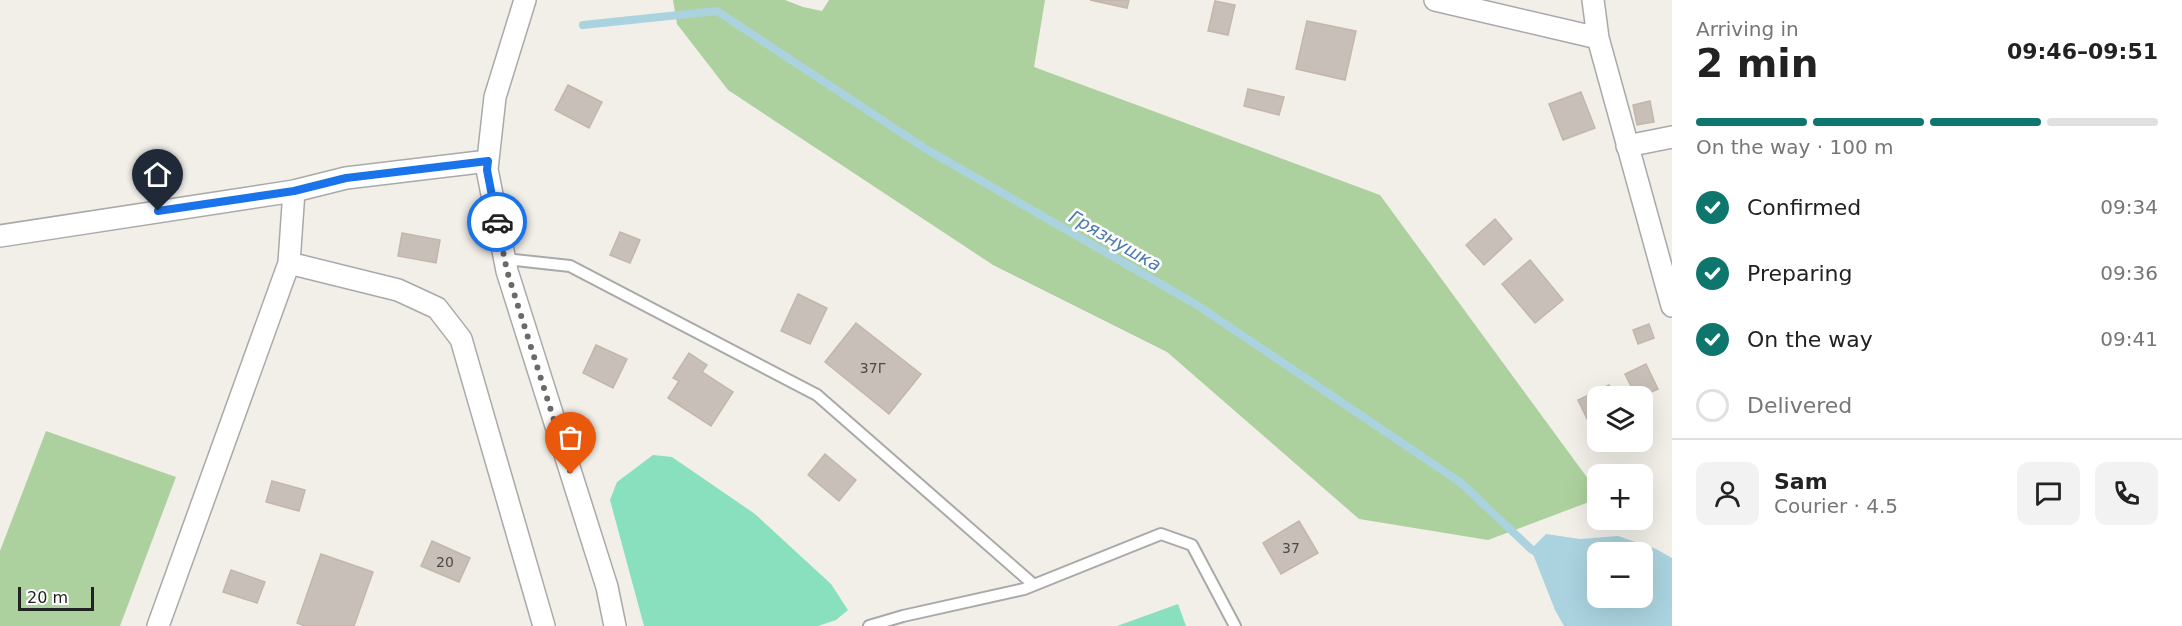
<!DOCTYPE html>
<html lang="en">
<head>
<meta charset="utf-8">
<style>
	:root { --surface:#fff; --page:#f2f2f2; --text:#222; --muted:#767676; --line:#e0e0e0; --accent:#0f766e }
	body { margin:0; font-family:"DejaVu Sans",sans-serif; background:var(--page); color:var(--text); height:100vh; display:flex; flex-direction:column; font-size:22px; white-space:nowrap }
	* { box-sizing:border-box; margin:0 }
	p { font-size:20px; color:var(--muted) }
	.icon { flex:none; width:33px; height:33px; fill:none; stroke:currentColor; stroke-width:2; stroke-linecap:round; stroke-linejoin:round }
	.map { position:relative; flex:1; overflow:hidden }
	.sheet { display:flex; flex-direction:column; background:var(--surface); width:510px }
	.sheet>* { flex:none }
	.controls { position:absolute; left:1587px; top:386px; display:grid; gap:12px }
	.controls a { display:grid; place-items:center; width:66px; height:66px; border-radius:12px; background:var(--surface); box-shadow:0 6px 24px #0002; font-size:30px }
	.scale { position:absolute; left:18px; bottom:15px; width:76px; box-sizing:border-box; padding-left:6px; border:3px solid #222; border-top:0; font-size:16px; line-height:21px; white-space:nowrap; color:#222; -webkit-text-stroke:4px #fff; paint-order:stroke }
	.pin { position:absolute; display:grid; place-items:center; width:51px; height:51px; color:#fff; margin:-62px -26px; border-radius:50% 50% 50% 0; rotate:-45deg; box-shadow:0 0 6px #0007 }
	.pin .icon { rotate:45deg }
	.courier { position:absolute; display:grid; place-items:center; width:60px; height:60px; margin:-30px; border:4px solid #1a73e8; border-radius:50%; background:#fff; color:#222; box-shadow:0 2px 8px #0007 }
	.headline em { font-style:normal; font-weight:600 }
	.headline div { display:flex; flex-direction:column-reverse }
	.headline { display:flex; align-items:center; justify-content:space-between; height:102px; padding:0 24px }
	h1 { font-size:39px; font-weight:600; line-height:45px }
	.bar { display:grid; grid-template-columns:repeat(4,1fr); gap:9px 6px; align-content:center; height:72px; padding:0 24px }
	.bar i { height:8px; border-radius:4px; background:var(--line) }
	.bar .on { background:var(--accent) }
	.bar p { grid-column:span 4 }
	.line { display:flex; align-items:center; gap:15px; padding:0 24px; border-top:2px solid var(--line) }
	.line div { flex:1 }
	.round { display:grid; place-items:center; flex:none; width:63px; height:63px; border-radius:12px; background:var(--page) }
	ol { padding:0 24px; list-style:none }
	li { display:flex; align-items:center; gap:18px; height:66px }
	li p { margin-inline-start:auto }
	li .icon { padding:6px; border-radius:50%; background:var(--accent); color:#fff; stroke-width:4 }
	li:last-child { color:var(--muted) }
	li i { width:33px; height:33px; border:3px solid var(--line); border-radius:50% }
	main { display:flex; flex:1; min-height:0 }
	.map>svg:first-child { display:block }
	.forest { fill:#add19e }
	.pitch { fill:#88e0be }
	.water { fill:#aad3df; fill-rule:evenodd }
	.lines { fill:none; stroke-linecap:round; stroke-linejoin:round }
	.stream { stroke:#aad3df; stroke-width:8 }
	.building { fill:#c7bfb8; stroke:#c4b6ab; stroke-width:1.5 }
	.lane-casing { stroke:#a9a9a9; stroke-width:14 }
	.street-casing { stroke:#a9a9a9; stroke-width:24 }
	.lane { stroke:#fff; stroke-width:10 }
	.street { stroke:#fff; stroke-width:21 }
	.done { stroke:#6b6a68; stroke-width:6; stroke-dasharray:0 10.8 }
	.route { stroke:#1a73e8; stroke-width:8 }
	.labels { text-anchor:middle; stroke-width:5; stroke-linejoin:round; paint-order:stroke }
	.number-label { font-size:14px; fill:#4b4948 }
	.water-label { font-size:18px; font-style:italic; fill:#4a7aab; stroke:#fff }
</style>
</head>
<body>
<main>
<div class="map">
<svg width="1672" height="626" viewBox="0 0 1672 626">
	<rect width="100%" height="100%" fill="#f2efe9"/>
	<path class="forest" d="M 673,0 L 785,0 L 803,7 L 822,11 L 829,0 L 1045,0 L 1034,67 L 1380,195 L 1597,491 L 1597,499 L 1488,540 L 1359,519 L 1167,352 L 993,265 L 728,90 L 677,24 Z
		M 46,431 L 176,477 L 120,626 L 0,626 L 0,551 Z"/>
	<path class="pitch" d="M 653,455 L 672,457 L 755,514 L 831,584 L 848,610 L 836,620 L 818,626 L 644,626 L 610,500 L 617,482 Z
		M 1178,604 L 1186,626 L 1117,626 Z"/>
	<path class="water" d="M 1546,534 L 1580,539 L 1618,536 L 1656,549 L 1672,558 L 1672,626 L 1564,626 L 1555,610 L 1531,549 ZM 1598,552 L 1642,552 L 1642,597 L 1598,597 Z"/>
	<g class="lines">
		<path class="stream" d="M 583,25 L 717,11 L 926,149 L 1197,305 L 1460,482 L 1531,549 L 1540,555"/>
	</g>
	<path class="building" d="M 1090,0 L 1129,0 L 1127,8 Z
		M 1215,1 L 1235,5 L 1228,35 L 1208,31 Z
		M 1307,21 L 1356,31 L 1345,80 L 1296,69 Z
		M 568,85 L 602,102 L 589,128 L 555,110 Z
		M 1248,89 L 1284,97 L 1279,115 L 1244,106 Z
		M 1581,92 L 1595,128 L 1563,140 L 1549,104 Z
		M 1650,101 L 1654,122 L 1637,125 L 1633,105 Z
		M 1495,219 L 1512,239 L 1484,265 L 1466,245 Z
		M 620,232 L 640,240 L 630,263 L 610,255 Z
		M 402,233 L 440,240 L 436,263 L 398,256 Z
		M 1530,260 L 1563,300 L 1535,323 L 1502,284 Z
		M 798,294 L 827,308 L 810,344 L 781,331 Z
		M 856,323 L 921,374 L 889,414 L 825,362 Z
		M 1649,324 L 1654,338 L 1638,344 L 1633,330 Z
		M 596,345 L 627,359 L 613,388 L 583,373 Z
		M 689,353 L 707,365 L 702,372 L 733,392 L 711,426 L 668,398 L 679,381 L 673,378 Z
		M 1646,364 L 1658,389 L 1642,396 L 1636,396 L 1625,374 Z
		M 1609,385 L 1614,396 L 1598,396 L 1598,421 L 1590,425 L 1578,400 Z
		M 825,454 L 856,480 L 839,501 L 808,475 Z
		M 272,481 L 305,490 L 299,511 L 266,502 Z
		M 1299,521 L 1318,553 L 1281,574 L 1263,543 Z
		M 432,541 L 470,558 L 459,582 L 421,566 Z
		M 321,554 L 373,572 L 354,626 L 305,626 L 297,623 Z
		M 231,570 L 265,582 L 257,603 L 223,592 Z"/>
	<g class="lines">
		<g class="lane-casing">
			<path id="lane" d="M 505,259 L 570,266 L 817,395 L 1034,585
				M 869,626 L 903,616 L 1024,589 L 1161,534 L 1192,545 L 1235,626"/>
		</g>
		<g class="street-casing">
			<path id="street" d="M 525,0 L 495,97 L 487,169 L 507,271 L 607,587 L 615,626
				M 1435,0 L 1598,38 L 1593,0
				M 1598,38 L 1672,306
				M 1627,146 L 1672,137
				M 0,236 L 294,191 L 346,178 L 488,161
				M 289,263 L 398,290 L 437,308 L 461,339 L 544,626
				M 158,626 L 289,263 L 294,191"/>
		</g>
		<use href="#lane" class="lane"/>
		<use href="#street" class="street"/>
	</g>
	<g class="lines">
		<path class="done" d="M 497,222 L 507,271 L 571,474"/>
		<path class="route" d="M 158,211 L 294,191 L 346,178 L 488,161 L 487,170 L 497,222"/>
	</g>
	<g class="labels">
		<g class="number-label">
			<text x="873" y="373">37Г</text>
			<text x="1291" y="553">37</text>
			<text x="445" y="567">20</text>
		</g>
		<g class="water-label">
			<text transform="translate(1115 241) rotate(30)" y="6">Грязнушка</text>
		</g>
	</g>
</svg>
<div class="controls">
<a><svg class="icon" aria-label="layers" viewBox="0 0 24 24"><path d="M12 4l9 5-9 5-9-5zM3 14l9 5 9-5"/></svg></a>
<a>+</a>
<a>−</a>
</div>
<div class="scale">20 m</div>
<div class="pin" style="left:571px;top:474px;background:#ea580c"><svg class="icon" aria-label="bag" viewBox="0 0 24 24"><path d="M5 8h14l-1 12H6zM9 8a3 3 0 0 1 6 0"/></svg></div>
<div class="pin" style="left:158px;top:211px;background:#1f2937"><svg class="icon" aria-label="home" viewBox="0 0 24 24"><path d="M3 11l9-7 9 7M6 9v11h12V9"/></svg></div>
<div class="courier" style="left:497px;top:222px"><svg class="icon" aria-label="car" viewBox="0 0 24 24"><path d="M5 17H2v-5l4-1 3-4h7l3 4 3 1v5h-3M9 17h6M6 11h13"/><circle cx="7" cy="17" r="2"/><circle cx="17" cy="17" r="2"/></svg></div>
</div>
<section class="sheet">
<div class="headline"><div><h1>2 min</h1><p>Arriving in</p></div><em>09:46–09:51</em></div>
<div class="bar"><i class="on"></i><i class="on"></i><i class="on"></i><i></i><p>On the way · 100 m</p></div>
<ol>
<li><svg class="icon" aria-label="check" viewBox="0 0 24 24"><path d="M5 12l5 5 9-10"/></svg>Confirmed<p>09:34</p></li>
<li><svg class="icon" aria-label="check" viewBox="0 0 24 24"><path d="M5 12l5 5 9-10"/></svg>Preparing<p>09:36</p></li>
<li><svg class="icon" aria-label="check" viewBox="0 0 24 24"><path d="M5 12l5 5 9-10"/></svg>On the way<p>09:41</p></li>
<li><i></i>Delivered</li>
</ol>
<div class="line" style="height:108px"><a class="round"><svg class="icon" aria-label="person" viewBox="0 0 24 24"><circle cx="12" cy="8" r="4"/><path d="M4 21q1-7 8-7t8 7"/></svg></a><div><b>Sam</b><p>Courier · 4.5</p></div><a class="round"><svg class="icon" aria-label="chat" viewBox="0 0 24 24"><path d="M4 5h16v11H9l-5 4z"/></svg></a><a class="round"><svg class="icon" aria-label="phone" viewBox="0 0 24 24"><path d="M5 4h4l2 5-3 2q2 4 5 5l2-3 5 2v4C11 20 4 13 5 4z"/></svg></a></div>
</section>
</main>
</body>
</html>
